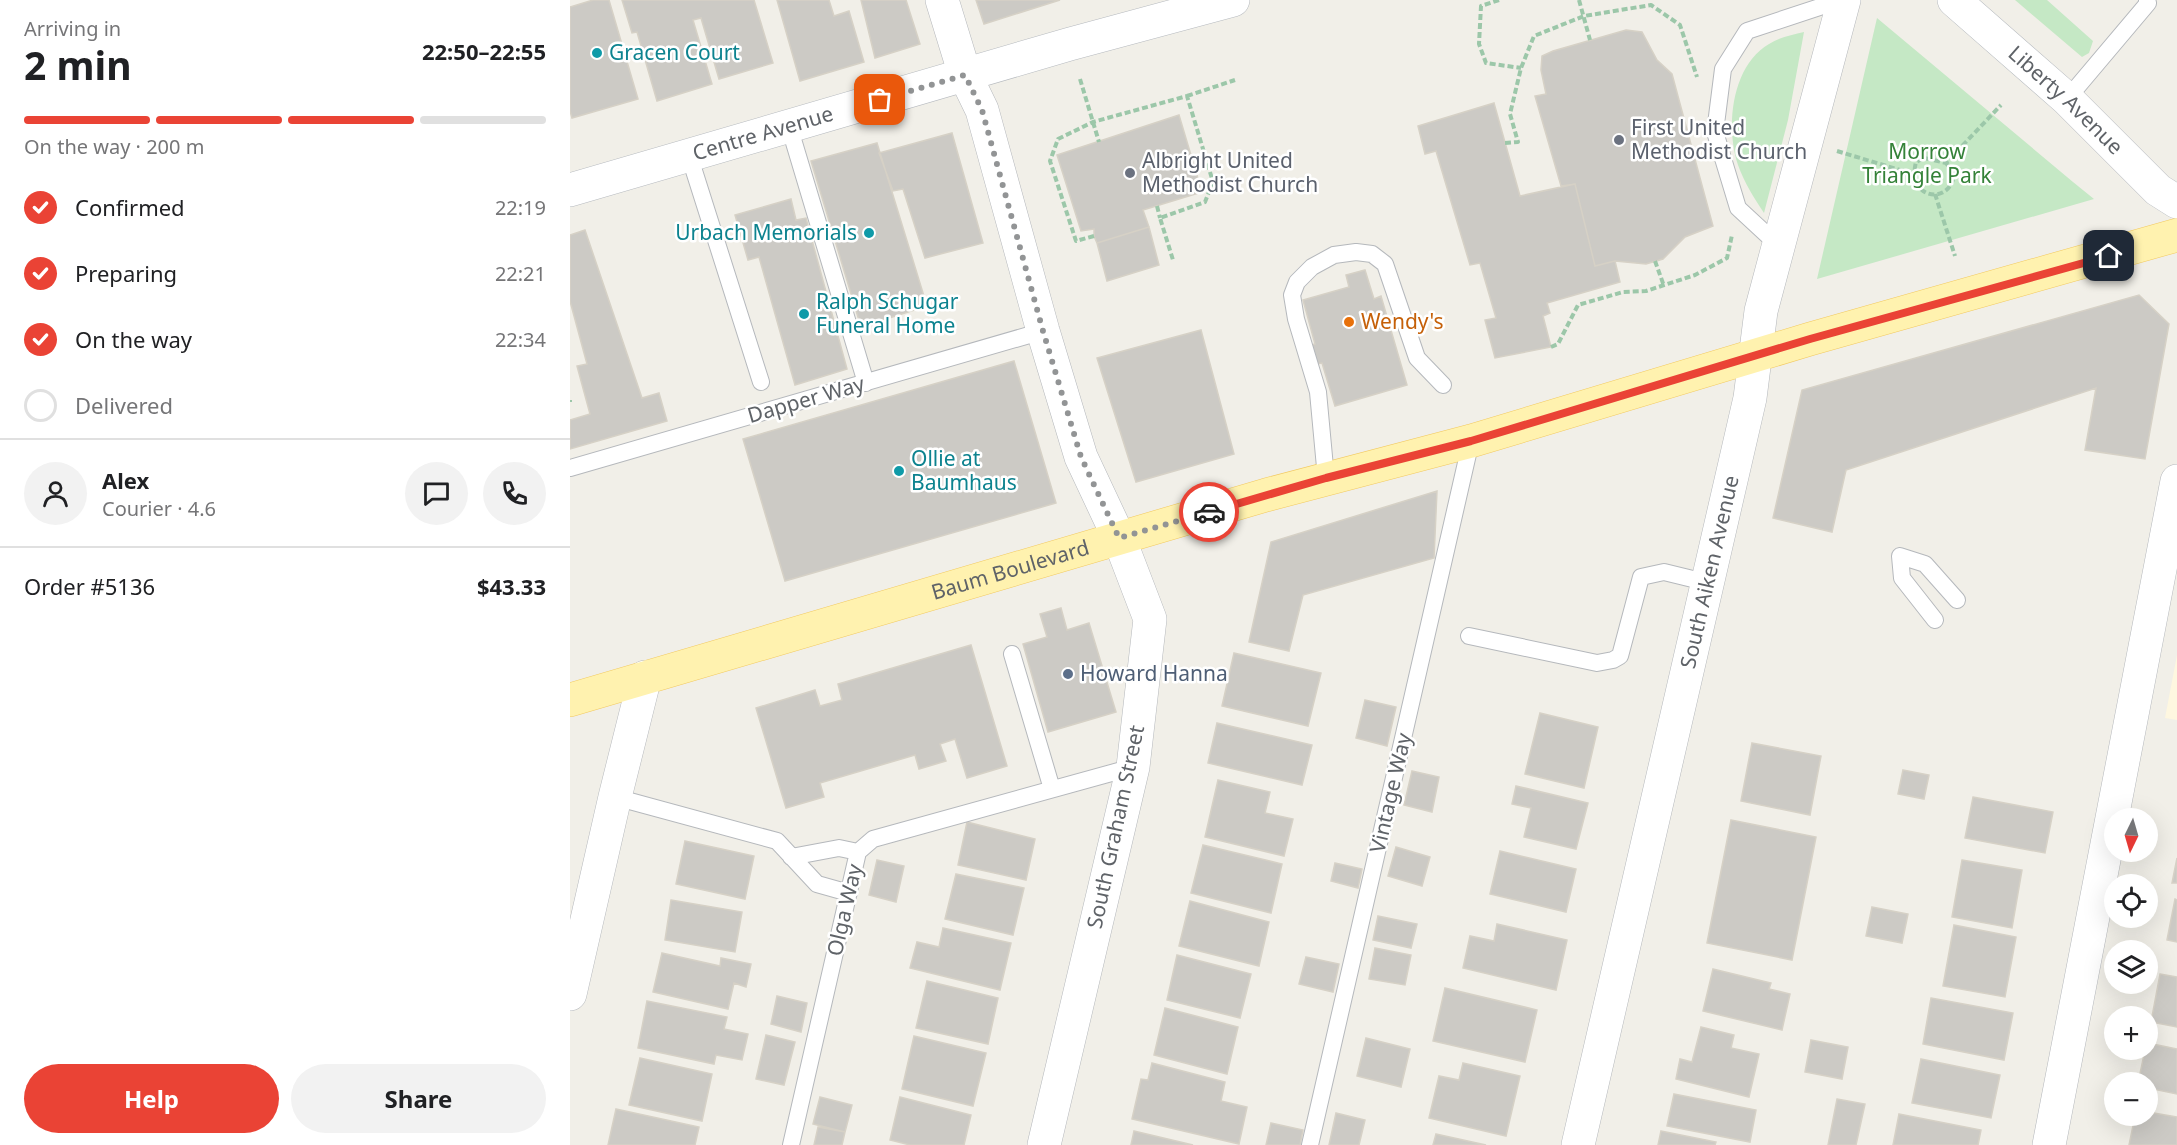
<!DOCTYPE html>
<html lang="en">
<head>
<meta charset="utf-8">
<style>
	:root { --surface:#fff; --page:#f2f2f2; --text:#202124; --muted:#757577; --line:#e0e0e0; --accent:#ea4335 }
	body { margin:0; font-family:"Noto Sans",sans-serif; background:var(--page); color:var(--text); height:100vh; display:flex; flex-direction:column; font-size:22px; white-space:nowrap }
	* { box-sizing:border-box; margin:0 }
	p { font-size:20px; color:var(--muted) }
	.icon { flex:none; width:33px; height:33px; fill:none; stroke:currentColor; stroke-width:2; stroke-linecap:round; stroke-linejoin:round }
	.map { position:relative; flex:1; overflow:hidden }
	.side { display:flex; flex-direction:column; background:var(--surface); width:570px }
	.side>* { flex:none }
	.needle { width:39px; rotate:185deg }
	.controls { position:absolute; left:1534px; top:808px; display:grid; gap:12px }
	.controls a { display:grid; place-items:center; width:54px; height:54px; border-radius:50%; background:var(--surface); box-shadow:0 6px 24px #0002; font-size:30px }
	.pin { position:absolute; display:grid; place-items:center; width:51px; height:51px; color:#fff; margin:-26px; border-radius:12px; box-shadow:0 3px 9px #0006 }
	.courier { position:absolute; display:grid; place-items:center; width:60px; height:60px; margin:-30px; border:4px solid #ea4335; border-radius:50%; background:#fff; color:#222; box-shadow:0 2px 8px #0007 }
	.summary em { font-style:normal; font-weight:700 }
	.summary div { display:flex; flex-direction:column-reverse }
	.summary { display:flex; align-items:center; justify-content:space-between; height:102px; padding:0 24px }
	h1 { font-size:39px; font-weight:700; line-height:45px }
	.bar { display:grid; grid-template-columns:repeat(4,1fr); gap:9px 6px; align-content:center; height:72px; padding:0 24px }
	.bar i { height:8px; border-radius:4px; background:var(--line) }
	.bar .selected { background:var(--accent) }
	.bar p { grid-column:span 4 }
	.line { display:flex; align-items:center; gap:15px; padding:0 24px; border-top:2px solid var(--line) }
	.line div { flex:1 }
	.round { display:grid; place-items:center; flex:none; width:63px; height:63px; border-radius:32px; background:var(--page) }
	ol { padding:0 24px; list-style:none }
	li { display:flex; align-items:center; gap:18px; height:66px }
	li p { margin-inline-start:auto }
	li .icon { padding:6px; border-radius:50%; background:var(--accent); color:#fff; stroke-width:4 }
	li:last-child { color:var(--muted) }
	li i { width:33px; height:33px; border:3px solid var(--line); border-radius:50% }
	.action { display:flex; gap:12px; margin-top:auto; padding:12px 24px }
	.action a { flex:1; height:69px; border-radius:36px; background:var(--accent); color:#fff; font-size:24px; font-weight:700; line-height:69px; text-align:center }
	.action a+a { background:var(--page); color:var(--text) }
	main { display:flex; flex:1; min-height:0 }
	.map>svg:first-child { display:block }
	.commercial { fill:#fef7e0 }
	.green { fill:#c5e8c5 }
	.building { fill:#cccac5; stroke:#d6d1c6; stroke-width:1.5 }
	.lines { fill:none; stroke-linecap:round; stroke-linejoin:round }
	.lane-casing { stroke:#b5b8bc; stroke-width:18 }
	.street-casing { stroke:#b5b8bc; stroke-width:34 }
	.secondary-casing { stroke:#b6babf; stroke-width:34 }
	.primary-casing { stroke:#f2c960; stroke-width:34 }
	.path { stroke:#9cc7a9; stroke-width:4; stroke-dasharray:6 3; stroke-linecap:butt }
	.lane { stroke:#fff; stroke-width:16 }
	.street { stroke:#fff; stroke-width:33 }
	.secondary { stroke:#fff; stroke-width:33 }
	.primary { stroke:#fff2af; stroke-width:33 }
	.done { stroke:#929495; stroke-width:6; stroke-dasharray:0 10.8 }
	.route { stroke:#ea4335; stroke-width:8 }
	.culture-dot { fill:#0f9aa8; stroke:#fff; stroke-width:2 }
	.worship-dot { fill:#6b7280; stroke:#fff; stroke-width:2 }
	.food-dot { fill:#e8710a; stroke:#fff; stroke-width:2 }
	.service-dot { fill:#5c6f8a; stroke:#fff; stroke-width:2 }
	.labels { text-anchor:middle; stroke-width:5; stroke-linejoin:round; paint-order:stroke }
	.culture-label { font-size:21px; fill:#0d838f; stroke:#fff; text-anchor:start }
	.street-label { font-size:21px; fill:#5f6368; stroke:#fff }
	.worship-label { font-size:21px; fill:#5b616d; stroke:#fff; text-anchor:start }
	.park-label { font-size:21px; fill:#348238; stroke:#fff }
	.food-label { font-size:21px; fill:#c56008; stroke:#fff; text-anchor:start }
	.service-label { font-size:21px; fill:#4e5e75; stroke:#fff; text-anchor:start }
</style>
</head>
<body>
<main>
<section class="side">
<div class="summary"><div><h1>2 min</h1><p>Arriving in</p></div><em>22:50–22:55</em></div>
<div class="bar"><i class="selected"></i><i class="selected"></i><i class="selected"></i><i></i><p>On the way · 200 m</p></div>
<ol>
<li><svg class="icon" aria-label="check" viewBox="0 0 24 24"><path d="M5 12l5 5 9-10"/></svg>Confirmed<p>22:19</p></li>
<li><svg class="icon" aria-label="check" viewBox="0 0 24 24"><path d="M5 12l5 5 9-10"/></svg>Preparing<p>22:21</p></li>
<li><svg class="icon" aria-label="check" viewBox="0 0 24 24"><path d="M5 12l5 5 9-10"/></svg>On the way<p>22:34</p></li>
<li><i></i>Delivered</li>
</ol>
<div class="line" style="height:108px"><a class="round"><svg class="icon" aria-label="person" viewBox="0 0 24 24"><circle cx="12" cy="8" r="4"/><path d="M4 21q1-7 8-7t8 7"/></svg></a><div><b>Alex</b><p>Courier · 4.6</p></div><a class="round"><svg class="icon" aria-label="chat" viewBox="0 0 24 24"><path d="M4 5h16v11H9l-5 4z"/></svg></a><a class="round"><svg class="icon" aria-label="phone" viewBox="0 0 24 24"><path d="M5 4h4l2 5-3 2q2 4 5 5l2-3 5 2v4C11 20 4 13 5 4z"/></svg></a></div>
<div class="line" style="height:78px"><div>Order #5136</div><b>$43.33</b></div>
<div class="action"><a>Help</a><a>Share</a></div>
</section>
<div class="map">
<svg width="1607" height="1145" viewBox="0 0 1607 1145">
	<rect width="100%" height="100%" fill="#f1efe8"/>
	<path class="commercial" d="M 1607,655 L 1607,720 L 1595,718 Z"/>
	<path class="green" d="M 1445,0 L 1477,0 L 1523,41 L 1519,53 L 1512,57 Z
		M 1307,18 L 1503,182 L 1524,199 L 1247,279 Z
		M 1234,32 L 1218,120 L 1194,213 C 1184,198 1174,182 1168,165 C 1155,127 1162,65 1199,44 C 1210,37 1222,35 1234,32 Z"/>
	<path class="building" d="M 23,0 L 39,0 L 68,99 L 2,118 L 0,111 L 0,7 Z
		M 52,0 L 184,0 L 203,63 L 149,79 L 131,18 L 123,20 L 142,84 L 87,101 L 67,32 L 62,33 Z
		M 207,0 L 259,0 L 264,16 L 279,11 L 294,62 L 230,81 Z
		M 291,0 L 336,0 L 350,44 L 305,58 Z
		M 406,0 L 490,0 L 414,24 Z
		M 1056,30 L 1072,32 L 1087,60 L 1102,74 L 1143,226 L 1115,237 L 1093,259 L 1076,264 L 1045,261 L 1025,266 L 1005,184 L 991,186 L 965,96 L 976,94 L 971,70 L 972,56 L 983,51 Z
		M 924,103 L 950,196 L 1005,184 L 1025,266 L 1045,261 L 1050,282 L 977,303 L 980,313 L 973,316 L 981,347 L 925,358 L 915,320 L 926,318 L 910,263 L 900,265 L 866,151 L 855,154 L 848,126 Z
		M 609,115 L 632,192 L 573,210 L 579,227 L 527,243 L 524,236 L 524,229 L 511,231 L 487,155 Z
		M 382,133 L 413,243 L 355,258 L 333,189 L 323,191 L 309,153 Z
		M 307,143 L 357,306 L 291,327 L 241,161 Z
		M 221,199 L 226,220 L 236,218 L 277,369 L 225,385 L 189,257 L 178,260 L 165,215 Z
		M 579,227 L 589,265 L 537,281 L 527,243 Z
		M 15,230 L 72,398 L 89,393 L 97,421 L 0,449 L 0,420 L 20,414 L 7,366 L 17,364 L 0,301 L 0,235 Z
		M 795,270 L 804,299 L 811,296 L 837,385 L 765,406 L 752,363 L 747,364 L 741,345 L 745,344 L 733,300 L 779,287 L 776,275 Z
		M 1569,295 L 1599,324 L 1575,459 L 1515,450 L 1526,388 L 1276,470 L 1262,532 L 1203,518 L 1232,390 Z
		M 631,330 L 664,454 L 566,482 L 527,358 Z
		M 444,361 L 486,503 L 215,581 L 173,439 Z
		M 867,491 L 864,558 L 733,595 L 719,651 L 679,642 L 701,542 Z
		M 491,608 L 497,630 L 519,623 L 546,712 L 478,732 L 453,644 L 477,637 L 470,614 Z
		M 401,645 L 437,766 L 397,778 L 385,739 L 370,744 L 376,761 L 349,769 L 345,755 L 250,783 L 254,797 L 216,808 L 186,708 L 245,690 L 250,706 L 272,700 L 268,684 Z
		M 664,653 L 751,673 L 738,726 L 652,706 Z
		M 795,700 L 826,707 L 817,746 L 786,738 Z
		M 970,713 L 1028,727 L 1014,788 L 955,774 Z
		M 647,723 L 742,745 L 732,785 L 638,763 Z
		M 1182,743 L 1251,756 L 1240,815 L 1171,801 Z
		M 1333,770 L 1359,775 L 1354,799 L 1328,794 Z
		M 842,771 L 869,777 L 862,812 L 834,805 Z
		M 648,780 L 700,792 L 695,813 L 723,819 L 714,856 L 635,837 Z
		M 946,786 L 1018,803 L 1006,849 L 954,837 L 961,808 L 942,804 Z
		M 1403,797 L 1483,812 L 1475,853 L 1395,838 Z
		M 1161,820 L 1246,837 L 1222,960 L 1137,943 Z
		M 397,822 L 465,839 L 456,880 L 388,865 Z
		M 115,841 L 184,856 L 175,899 L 106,884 Z
		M 633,845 L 712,864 L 701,913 L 621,893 Z
		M 826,847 L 860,857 L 852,886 L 818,876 Z
		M 930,851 L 1006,869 L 996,912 L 920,894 Z
		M 1607,858 L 1607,883 L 1602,883 Z
		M 307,860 L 334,866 L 326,902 L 299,895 Z
		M 1392,860 L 1452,870 L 1442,928 L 1382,917 Z
		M 765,863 L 792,869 L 788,888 L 761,881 Z
		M 386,874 L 454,888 L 443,935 L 375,919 Z
		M 1605,899 L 1607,900 L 1607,942 L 1597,940 Z
		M 101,900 L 172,912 L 165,952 L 95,940 Z
		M 620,901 L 699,922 L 689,966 L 609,946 Z
		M 1302,907 L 1338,914 L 1332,943 L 1296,936 Z
		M 808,916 L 847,924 L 841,948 L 803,940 Z
		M 927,924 L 997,940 L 986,990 L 893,968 L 900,936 L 924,941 Z
		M 1384,925 L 1446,937 L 1435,997 L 1373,986 Z
		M 373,928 L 441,943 L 430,990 L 340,968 L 347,942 L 369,947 Z
		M 805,948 L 841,955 L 835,985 L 799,979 Z
		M 92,953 L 150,966 L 151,958 L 181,964 L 176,987 L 164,983 L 158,1009 L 83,992 Z
		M 607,955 L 681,974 L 670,1018 L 597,1000 Z
		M 736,957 L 769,964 L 763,992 L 729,984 Z
		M 1143,969 L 1201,983 L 1199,989 L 1220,994 L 1212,1030 L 1133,1011 Z
		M 1590,974 L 1607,977 L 1607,1027 L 1581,1022 Z
		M 357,981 L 428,998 L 418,1044 L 346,1028 Z
		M 875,988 L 967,1010 L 955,1062 L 863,1041 Z
		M 207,996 L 237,1003 L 231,1032 L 201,1024 Z
		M 1361,998 L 1443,1013 L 1434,1060 L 1353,1044 Z
		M 77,1001 L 157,1017 L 154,1029 L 178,1034 L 172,1060 L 146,1055 L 144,1064 L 68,1048 Z
		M 595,1008 L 668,1027 L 657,1074 L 584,1055 Z
		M 1131,1027 L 1164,1035 L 1161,1048 L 1189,1054 L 1179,1097 L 1106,1079 L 1110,1059 L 1122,1062 Z
		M 196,1035 L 225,1042 L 214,1085 L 186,1079 Z
		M 344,1036 L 416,1053 L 403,1106 L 332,1089 Z
		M 796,1038 L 840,1049 L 831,1087 L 787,1076 Z
		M 1241,1040 L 1278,1047 L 1272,1079 L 1235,1072 Z
		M 1578,1043 L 1607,1049 L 1607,1094 L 1578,1088 L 1578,1083 L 1568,1083 L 1575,1050 L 1578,1050 Z
		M 70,1058 L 142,1074 L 132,1121 L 59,1105 Z
		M 1351,1059 L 1430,1075 L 1421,1118 L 1342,1103 Z
		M 582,1063 L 655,1082 L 651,1101 L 677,1107 L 669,1144 L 562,1119 L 571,1079 L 578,1080 Z
		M 893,1063 L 950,1076 L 936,1136 L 859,1118 L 869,1076 L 889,1080 Z
		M 1104,1094 L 1186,1110 L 1180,1142 L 1097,1126 Z
		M 250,1097 L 282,1105 L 275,1132 L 243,1124 Z
		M 330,1097 L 401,1115 L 394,1145 L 340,1145 L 320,1140 Z
		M 1267,1099 L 1295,1104 L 1286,1145 L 1258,1145 Z
		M 46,1109 L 129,1127 L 125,1145 L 38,1145 Z
		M 1578,1112 L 1607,1117 L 1607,1145 L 1559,1145 L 1565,1116 L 1578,1116 Z
		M 766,1113 L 795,1120 L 789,1145 L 759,1145 Z
		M 1329,1114 L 1411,1130 L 1408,1145 L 1323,1145 Z
		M 701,1123 L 733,1130 L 730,1145 L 696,1145 Z
		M 248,1127 L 275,1132 L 272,1145 L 244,1145 Z
		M 564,1131 L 623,1145 L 561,1145 Z
		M 1091,1131 L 1146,1142 L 1145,1145 L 1088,1145 Z
		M 866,1134 L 916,1145 L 863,1145 Z"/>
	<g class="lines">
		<g class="lane-casing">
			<path id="lane" d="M 1497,99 L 1578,3 L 1577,0
				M 219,126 L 296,383
				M 119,155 L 191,382
				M 1209,246 L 1168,208 L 1145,132 L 1153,69 L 1177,31 L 1271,0
				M 0,468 L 473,331
				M 756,478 L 748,392 L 726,319 L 722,295 L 727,282 L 742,267 L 764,255 L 786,252 L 802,254 L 815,264 L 847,358 L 873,385
				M 1365,620 L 1332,578 L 1330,556 L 1355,564 L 1387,600
				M 899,636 L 1027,663 L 1043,660 L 1050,656 L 1071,577 L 1094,572 L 1139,583
				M 442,654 L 482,789
				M 45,797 L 207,841 L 247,884 L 279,893
				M 221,857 L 269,848 L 288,852
				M 221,1145 L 288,852 L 303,839 L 563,767
				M 740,1145 L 901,441"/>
		</g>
		<g class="street-casing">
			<g id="street">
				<path d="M 372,0 L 395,75 L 412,110 L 473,331 L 511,457 L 549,538 L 580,619 L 563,767 L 474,1145"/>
				<path d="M 0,994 L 45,797 L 75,677"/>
				<path id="s1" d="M 1008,1145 L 1180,398 L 1191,311 L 1274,0"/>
				<path d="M 1479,1145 L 1607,481"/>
			</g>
		</g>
		<g class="secondary-casing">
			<g id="secondary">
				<path id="s2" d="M 1384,0 L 1497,99 L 1588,190 L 1607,202"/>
				<path id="s3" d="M 0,190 L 500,44 L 663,0"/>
			</g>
		</g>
		<g class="primary-casing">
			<g id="primary">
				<path id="s4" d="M 0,700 L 696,495 L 901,441 L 1240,339 L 1607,235"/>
			</g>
		</g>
		<path class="path" d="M 929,0 L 911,6 L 909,44 L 916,63 L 951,68
			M 1009,0 L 1020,40
			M 510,79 L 529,142
			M 617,96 L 665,80
			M 935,143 L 948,142 L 940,114 L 951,68 L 964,36 L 1014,16 L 1081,5 L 1110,25 L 1127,77
			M 1267,151 L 1343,174
			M 1376,163 L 1384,173 C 1382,206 1336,200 1346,162 L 1354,158 L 1376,163 L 1431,105
			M 1365,194 L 1385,256
			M 587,206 L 590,218
			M 524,236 L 506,241 L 480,161 L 488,139 L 523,122 L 617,96 L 643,182 L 635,202 L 590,218 L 603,260
			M 1085,261 L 1094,286
			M 981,347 L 988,344 L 1008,305 L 1053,292 L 1076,291 L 1125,275 L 1157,258 L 1162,235
			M 0,400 L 0,402"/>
		<use href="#lane" class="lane"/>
		<use href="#street" class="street"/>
		<use href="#secondary" class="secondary"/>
		<use href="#primary" class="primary"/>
	</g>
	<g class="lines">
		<path class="done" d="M 310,100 L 395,75 L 412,110 L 473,331 L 511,457 L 549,538 L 639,512"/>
		<path class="route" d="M 639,512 L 756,478 L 901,441 L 1240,339 L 1539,256"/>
	</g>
	<g class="culture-dot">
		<circle cx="27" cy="53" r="6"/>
		<circle cx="299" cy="233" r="6"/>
		<circle cx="234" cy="314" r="6"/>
		<circle cx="329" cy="471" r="6"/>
	</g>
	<g class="worship-dot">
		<circle cx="1049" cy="140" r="6"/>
		<circle cx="560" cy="173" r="6"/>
	</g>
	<circle class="food-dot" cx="779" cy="322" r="6"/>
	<circle class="service-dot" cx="498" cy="674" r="6"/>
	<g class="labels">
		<g class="culture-label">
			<text x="39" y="60">Gracen Court</text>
			<text x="287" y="240" text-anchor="end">Urbach Memorials</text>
			<text x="246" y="309">Ralph Schugar<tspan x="246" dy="24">Funeral Home</tspan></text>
			<text x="341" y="466">Ollie at<tspan x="341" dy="24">Baumhaus</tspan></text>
		</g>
		<g class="street-label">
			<text dy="7" stroke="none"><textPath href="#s2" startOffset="150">Liberty Avenue</textPath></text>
			<text dy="7" stroke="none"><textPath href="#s3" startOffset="201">Centre Avenue</textPath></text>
			<text transform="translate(236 400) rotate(-16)" y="7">Dapper Way</text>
			<text dy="7" stroke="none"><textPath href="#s4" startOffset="459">Baum Boulevard</textPath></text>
			<text dy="7" stroke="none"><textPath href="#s1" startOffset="588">South Aiken Avenue</textPath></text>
			<text transform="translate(821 793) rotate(-77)" y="7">Vintage Way</text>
			<text transform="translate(546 827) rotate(-78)" y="7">South Graham Street</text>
			<text transform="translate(275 910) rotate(-77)" y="7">Olga Way</text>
		</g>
		<g class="worship-label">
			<text x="1061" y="135">First United<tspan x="1061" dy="24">Methodist Church</tspan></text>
			<text x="572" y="168">Albright United<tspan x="572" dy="24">Methodist Church</tspan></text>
		</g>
		<g class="park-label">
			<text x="1357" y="159">Morrow<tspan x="1357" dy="24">Triangle Park</tspan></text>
		</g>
		<g class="food-label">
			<text x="791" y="329">Wendy's</text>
		</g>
		<g class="service-label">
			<text x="510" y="681">Howard Hanna</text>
		</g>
	</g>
</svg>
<div class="controls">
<a><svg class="needle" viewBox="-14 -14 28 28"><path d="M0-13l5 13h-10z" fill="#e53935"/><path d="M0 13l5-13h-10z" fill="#757577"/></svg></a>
<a><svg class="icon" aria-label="locate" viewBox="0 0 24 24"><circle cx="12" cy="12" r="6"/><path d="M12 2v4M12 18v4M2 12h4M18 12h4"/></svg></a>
<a><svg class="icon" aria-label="layers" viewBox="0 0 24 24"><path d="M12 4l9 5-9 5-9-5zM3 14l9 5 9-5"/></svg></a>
<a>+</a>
<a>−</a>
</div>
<div class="pin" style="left:310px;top:100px;background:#ea580c"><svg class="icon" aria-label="bag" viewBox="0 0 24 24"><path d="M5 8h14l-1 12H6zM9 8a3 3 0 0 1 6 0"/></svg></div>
<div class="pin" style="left:1539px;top:256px;background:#1f2937"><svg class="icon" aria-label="home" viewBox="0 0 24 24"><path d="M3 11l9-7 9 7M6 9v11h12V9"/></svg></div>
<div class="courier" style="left:639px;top:512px"><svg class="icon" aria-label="car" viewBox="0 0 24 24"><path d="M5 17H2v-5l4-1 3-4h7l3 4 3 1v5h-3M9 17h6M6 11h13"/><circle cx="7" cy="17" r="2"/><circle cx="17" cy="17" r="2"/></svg></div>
</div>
</main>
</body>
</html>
